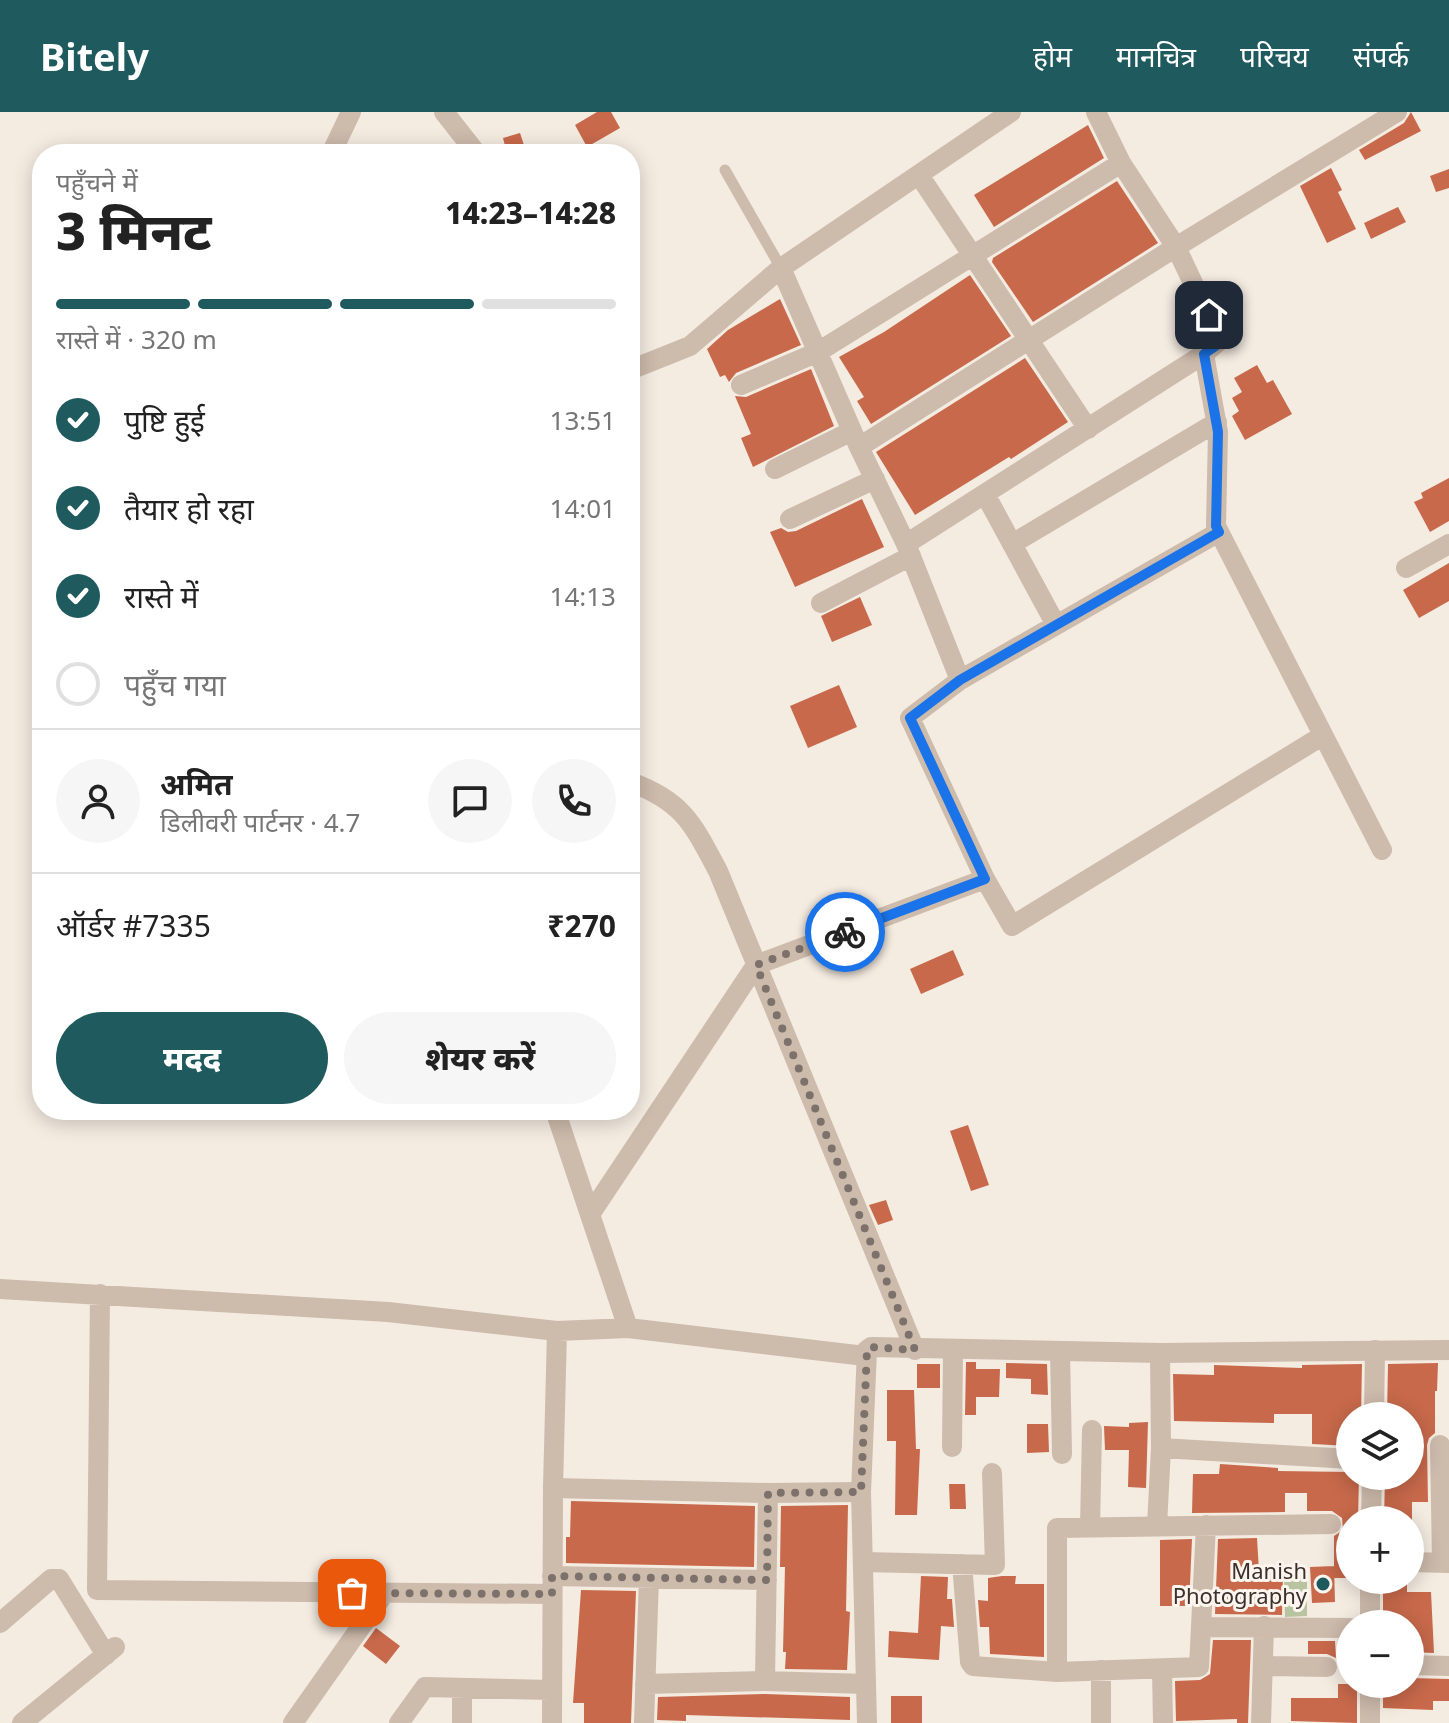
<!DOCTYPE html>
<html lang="hi">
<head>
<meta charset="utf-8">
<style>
	:root { --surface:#fff; --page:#f6f6f6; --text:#222; --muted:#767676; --line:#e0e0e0; --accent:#1f5a5e }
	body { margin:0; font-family:"Noto Sans","Noto Sans Devanagari",sans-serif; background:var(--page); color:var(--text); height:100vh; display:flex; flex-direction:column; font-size:30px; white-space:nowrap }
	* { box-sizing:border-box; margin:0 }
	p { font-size:26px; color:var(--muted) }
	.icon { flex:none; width:44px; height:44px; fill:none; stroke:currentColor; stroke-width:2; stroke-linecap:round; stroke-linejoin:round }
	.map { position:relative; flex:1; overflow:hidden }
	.details { position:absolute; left:32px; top:32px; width:608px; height:976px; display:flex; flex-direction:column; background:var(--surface); border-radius:32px; box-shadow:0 4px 20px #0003 }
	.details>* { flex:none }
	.buttons { position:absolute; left:1336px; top:1290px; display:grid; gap:16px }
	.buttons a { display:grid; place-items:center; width:88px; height:88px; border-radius:50%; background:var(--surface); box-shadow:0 4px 20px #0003; font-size:40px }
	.pin { position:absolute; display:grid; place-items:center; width:68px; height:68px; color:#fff; margin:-34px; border-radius:16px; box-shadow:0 4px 12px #0006 }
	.courier { position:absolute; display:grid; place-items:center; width:80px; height:80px; margin:-40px; border:6px solid #1a73e8; border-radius:50%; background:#fff; color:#222; box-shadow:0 2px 10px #0007 }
	.head em { font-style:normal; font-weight:800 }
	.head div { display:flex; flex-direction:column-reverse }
	.head { display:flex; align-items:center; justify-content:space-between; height:136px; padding:0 24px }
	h1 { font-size:52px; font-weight:800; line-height:60px }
	.bar { display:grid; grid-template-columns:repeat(4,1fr); gap:12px 8px; align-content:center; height:96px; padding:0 24px }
	.bar i { height:10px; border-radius:6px; background:var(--line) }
	.bar .active { background:var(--accent) }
	.bar p { grid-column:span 4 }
	.line { display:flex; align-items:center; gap:20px; padding:0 24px; border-top:2px solid var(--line) }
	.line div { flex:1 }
	.round { display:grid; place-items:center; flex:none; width:84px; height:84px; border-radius:42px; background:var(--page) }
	ol { padding:0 24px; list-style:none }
	li { display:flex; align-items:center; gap:24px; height:88px }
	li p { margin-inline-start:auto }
	li .icon { padding:8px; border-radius:50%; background:var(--accent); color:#fff; stroke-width:4 }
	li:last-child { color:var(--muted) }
	li i { width:44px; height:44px; border:4px solid var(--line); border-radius:50% }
	.primary-button { display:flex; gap:16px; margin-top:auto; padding:16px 24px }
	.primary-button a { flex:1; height:92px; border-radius:48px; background:var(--accent); color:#fff; font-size:32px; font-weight:800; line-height:92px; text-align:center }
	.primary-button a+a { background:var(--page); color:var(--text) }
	header { display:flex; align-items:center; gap:48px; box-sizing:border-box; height:112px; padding:0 40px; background:var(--accent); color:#fff }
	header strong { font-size:38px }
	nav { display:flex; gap:44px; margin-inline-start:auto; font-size:28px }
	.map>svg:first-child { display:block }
	.green { fill:#b8c4a0 }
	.building { fill:#c8694b }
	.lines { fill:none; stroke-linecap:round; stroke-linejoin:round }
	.service { stroke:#cdbbac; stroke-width:11 }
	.minor { stroke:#cdbbac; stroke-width:20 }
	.tertiary { stroke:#cdbbac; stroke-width:20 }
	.done { stroke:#7c716b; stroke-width:8; stroke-dasharray:0 14.4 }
	.route { stroke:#1a73e8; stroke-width:10 }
	.poi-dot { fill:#1f5a5e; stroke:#fbf5ee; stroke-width:3 }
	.labels { text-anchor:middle; stroke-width:6; stroke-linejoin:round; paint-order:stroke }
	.poi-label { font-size:22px; fill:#3b302b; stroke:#fbf5ee; text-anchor:end }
</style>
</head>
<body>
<header>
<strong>Bitely</strong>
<nav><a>होम</a><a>मानचित्र</a><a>परिचय</a><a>संपर्क</a></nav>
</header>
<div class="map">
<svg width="1449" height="1611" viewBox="0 0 1449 1611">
	<rect width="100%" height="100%" fill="#f4ebe1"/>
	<path class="green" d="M 1284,1463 L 1307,1463 L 1307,1504 L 1285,1505 Z"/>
	<path class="building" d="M 597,0 L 611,0 L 620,16 L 587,35 L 575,13 Z
		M 1411,0 L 1421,19 L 1365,48 L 1359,38 L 1404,11 Z
		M 1088,13 L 1104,46 L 994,115 L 974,83 Z
		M 520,21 L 527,42 L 507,42 L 503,26 Z
		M 1331,56 L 1342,78 L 1338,80 L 1356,117 L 1327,131 L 1300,74 Z
		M 1449,57 L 1449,76 L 1436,80 L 1430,64 Z
		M 1117,69 L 1158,131 L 1033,210 L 992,150 L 993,146 Z
		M 1398,95 L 1406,110 L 1371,127 L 1364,111 Z
		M 970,163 L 1011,224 L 871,312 L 857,289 L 864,285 L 839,245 L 884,220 Z
		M 780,187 L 801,233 L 736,261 L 729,270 L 725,263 L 720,265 L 707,237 L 728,218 Z
		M 1025,246 L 1068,310 L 1011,347 L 1009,345 L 915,403 L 876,340 Z
		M 1257,253 L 1267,271 L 1273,268 L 1292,302 L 1245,328 L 1232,304 L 1239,299 L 1232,286 L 1242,280 L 1234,266 Z
		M 811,257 L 834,314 L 753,355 L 741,326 L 751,322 L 735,284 L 746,285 Z
		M 1449,366 L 1449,409 L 1430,420 L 1414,390 L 1423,386 L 1421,381 Z
		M 862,387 L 884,435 L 795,475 L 770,420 L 781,416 L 788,420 L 796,419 Z
		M 1449,451 L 1449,489 L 1419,506 L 1403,478 Z
		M 860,485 L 872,513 L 832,530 L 821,504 Z
		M 839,573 L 857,615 L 808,636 L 790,594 Z
		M 953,838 L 964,863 L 921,882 L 910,857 Z
		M 968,1013 L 989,1073 L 971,1079 L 950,1019 Z
		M 886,1088 L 893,1108 L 878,1113 L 869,1093 Z
		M 966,1250 L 976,1250 L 976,1257 L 1000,1257 L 999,1285 L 976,1285 L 976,1303 L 965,1303 Z
		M 1006,1251 L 1047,1252 L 1048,1283 L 1031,1282 L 1031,1267 L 1006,1266 Z
		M 1438,1251 L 1437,1279 L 1435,1279 L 1435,1321 L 1429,1326 L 1427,1333 L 1428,1390 L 1412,1390 L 1412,1408 L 1384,1408 L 1385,1364 L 1410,1364 L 1410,1304 L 1387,1304 L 1388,1252 Z
		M 917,1252 L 940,1252 L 940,1276 L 917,1276 Z
		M 1362,1252 L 1361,1304 L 1350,1304 L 1350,1334 L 1312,1332 L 1312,1302 L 1274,1302 L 1274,1311 L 1174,1309 L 1173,1262 L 1214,1263 L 1214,1253 L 1302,1256 L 1302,1253 Z
		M 887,1278 L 914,1278 L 916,1337 L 920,1337 L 917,1403 L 895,1403 L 896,1329 L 887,1329 Z
		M 1148,1310 L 1146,1376 L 1128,1375 L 1129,1338 L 1105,1338 L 1104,1314 L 1129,1315 L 1129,1311 Z
		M 1027,1312 L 1048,1312 L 1049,1340 L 1027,1341 Z
		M 1220,1352 L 1278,1356 L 1278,1359 L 1350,1360 L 1350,1364 L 1359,1364 L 1358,1408 L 1350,1408 L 1350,1466 L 1334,1466 L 1334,1424 L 1343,1418 L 1342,1406 L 1332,1399 L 1307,1399 L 1307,1381 L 1285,1381 L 1285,1400 L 1192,1401 L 1193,1362 L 1219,1362 Z
		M 949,1372 L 965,1372 L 966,1397 L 950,1397 Z
		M 571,1389 L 755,1394 L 754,1455 L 566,1451 L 566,1425 L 570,1425 Z
		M 848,1393 L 846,1499 L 850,1500 L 847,1558 L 785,1557 L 786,1540 L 783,1540 L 785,1455 L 780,1455 L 781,1394 Z
		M 1257,1426 L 1259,1459 L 1283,1460 L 1282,1503 L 1215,1502 L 1218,1427 Z
		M 1192,1427 L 1189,1494 L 1160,1494 L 1160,1428 Z
		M 1334,1454 L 1335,1490 L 1312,1491 L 1310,1455 Z
		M 921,1464 L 948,1465 L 947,1487 L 952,1487 L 954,1515 L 941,1514 L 939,1548 L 888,1545 L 889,1519 L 918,1521 Z
		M 1002,1464 L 1016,1464 L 1015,1472 L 1044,1472 L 1044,1545 L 990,1542 L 989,1515 L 980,1515 L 978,1488 L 988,1489 L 988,1466 Z
		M 1383,1468 L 1407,1468 L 1407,1480 L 1431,1480 L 1434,1541 L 1410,1540 L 1410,1512 L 1383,1512 Z
		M 581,1478 L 636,1479 L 631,1611 L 584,1611 L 584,1591 L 573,1591 Z
		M 376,1516 L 400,1534 L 386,1552 L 363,1534 Z
		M 1213,1528 L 1251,1528 L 1248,1611 L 1237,1611 L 1237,1607 L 1176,1609 L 1175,1569 L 1200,1568 L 1210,1562 Z
		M 1308,1529 L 1335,1529 L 1336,1546 L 1327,1542 L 1308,1542 Z
		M 1410,1566 L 1449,1567 L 1449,1589 L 1433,1589 L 1433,1598 L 1383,1596 L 1383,1572 L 1410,1572 Z
		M 1338,1572 L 1357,1572 L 1357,1611 L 1291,1609 L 1291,1586 L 1338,1586 Z
		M 765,1582 L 850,1585 L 850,1608 L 686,1603 L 686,1609 L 657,1608 L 658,1585 Z
		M 891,1584 L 922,1584 L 922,1611 L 891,1611 Z"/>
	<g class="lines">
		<path class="service" d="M 725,58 L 781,156"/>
		<path class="minor" d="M 444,0 L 477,42
			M 331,42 L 351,0
			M 919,63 L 1088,317
			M 781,156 L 859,335 L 906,432 L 960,568 L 910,606 L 985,767 L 1012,814 L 1322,624
			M 1204,242 L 1218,320 L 1216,414 L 1382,738
			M 630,258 L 690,234 L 781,156 L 1011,0
			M 741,273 L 818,240 L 1121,51
			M 859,335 L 1176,135 L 1397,0
			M 775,357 L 852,319
			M 985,382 L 1056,513
			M 790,407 L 875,367
			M 906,432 L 1204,242 L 1220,228 L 1176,135 L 1121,51 L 1096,0
			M 1012,432 L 1217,310
			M 1406,456 L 1449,432
			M 821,491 L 911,444
			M 960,568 L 1219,420
			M 630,670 C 683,689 693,712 718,759 L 915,1238
			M 555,998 L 628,1216
			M 591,1101 L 756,853 L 985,767
			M 0,1177 L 388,1200 L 557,1219 L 628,1216 L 865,1244
			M 100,1182 L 97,1478 L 552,1482
			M 1060,1240 L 1062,1342
			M 1374,1304 L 1375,1238
			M 1440,1333 L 1442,1450
			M 952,1335 L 953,1238
			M 1161,1336 L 1350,1347
			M 553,1376 L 768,1381 L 861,1380
			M 1371,1408 L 1372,1364
			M 1157,1414 L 1161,1336 L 1160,1241
			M 1090,1416 L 1092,1318
			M 863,1450 L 995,1453 L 992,1361
			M 1410,1450 L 1449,1451
			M 962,1452 L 970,1550 L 973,1554 L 1057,1560 L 1199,1555 L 1206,1413
			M 552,1464 L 767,1468
			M 1370,1468 L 1370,1512
			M 0,1511 L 51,1467 L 59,1467 L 106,1543
			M 1203,1515 L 1350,1516
			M 1410,1553 L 1449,1554
			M 1263,1554 L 1327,1555
			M 1162,1557 L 1163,1611
			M 1101,1558 L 1101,1611
			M 1057,1560 L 1057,1416 L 1331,1412
			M 765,1569 L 768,1381
			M 645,1572 L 765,1569 L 866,1572
			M 22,1611 L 115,1535
			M 293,1611 L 384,1482
			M 399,1611 L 425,1575 L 551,1578
			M 462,1611 L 462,1576
			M 552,1611 L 553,1376 L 557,1219
			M 644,1611 L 649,1466
			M 1261,1611 L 1264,1514
			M 1370,1611 L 1370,1572"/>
		<path class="tertiary" d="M 867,1611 L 861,1380 L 867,1238 L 871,1235 L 1160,1241 L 1449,1238"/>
	</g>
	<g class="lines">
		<path class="done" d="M 352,1481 L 552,1482 L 552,1464 L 767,1468 L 768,1381 L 861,1380 L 867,1238 L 871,1235 L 915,1238 L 756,853 L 845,820"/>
		<path class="route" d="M 845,820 L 985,767 L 910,606 L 960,568 L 1219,420 L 1216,414 L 1218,320 L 1204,242 L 1217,233 L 1220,225 L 1209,203"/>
	</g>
	<circle class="poi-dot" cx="1323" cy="1472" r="8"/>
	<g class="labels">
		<g class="poi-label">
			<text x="1307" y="1467">Manish<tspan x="1307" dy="25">Photography</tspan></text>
		</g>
	</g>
</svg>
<div class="buttons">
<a><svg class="icon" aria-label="layers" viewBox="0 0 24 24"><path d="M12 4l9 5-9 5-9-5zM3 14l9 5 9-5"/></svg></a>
<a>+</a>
<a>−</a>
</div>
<div class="pin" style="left:352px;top:1481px;background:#ea580c"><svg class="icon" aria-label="bag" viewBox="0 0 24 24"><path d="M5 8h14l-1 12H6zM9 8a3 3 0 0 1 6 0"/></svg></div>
<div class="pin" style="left:1209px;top:203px;background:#1f2937"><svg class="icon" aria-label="home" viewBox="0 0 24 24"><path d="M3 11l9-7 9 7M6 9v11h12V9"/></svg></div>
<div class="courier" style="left:845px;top:820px"><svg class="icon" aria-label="bike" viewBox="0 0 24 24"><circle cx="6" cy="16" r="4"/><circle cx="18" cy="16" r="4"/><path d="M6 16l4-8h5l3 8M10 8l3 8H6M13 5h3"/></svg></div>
<section class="details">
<div class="head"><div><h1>3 मिनट</h1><p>पहुँचने में</p></div><em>14:23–14:28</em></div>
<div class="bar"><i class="active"></i><i class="active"></i><i class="active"></i><i></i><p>रास्ते में · 320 m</p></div>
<ol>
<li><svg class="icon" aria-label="check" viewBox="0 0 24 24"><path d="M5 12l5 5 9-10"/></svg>पुष्टि हुई<p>13:51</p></li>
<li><svg class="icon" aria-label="check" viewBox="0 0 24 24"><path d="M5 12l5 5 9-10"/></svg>तैयार हो रहा<p>14:01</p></li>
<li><svg class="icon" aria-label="check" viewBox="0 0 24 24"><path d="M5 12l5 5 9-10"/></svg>रास्ते में<p>14:13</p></li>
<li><i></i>पहुँच गया</li>
</ol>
<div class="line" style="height:144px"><a class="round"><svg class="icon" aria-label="person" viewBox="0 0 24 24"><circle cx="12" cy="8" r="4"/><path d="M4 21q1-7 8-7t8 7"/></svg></a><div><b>अमित</b><p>डिलीवरी पार्टनर · 4.7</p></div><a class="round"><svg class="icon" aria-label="chat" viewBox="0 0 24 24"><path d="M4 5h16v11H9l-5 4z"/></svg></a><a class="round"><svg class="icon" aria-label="phone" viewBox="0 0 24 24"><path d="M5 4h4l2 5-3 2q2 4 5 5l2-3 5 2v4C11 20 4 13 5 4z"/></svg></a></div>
<div class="line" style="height:104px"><div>ऑर्डर #7335</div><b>₹270</b></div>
<div class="primary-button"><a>मदद</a><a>शेयर करें</a></div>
</section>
</div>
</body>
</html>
